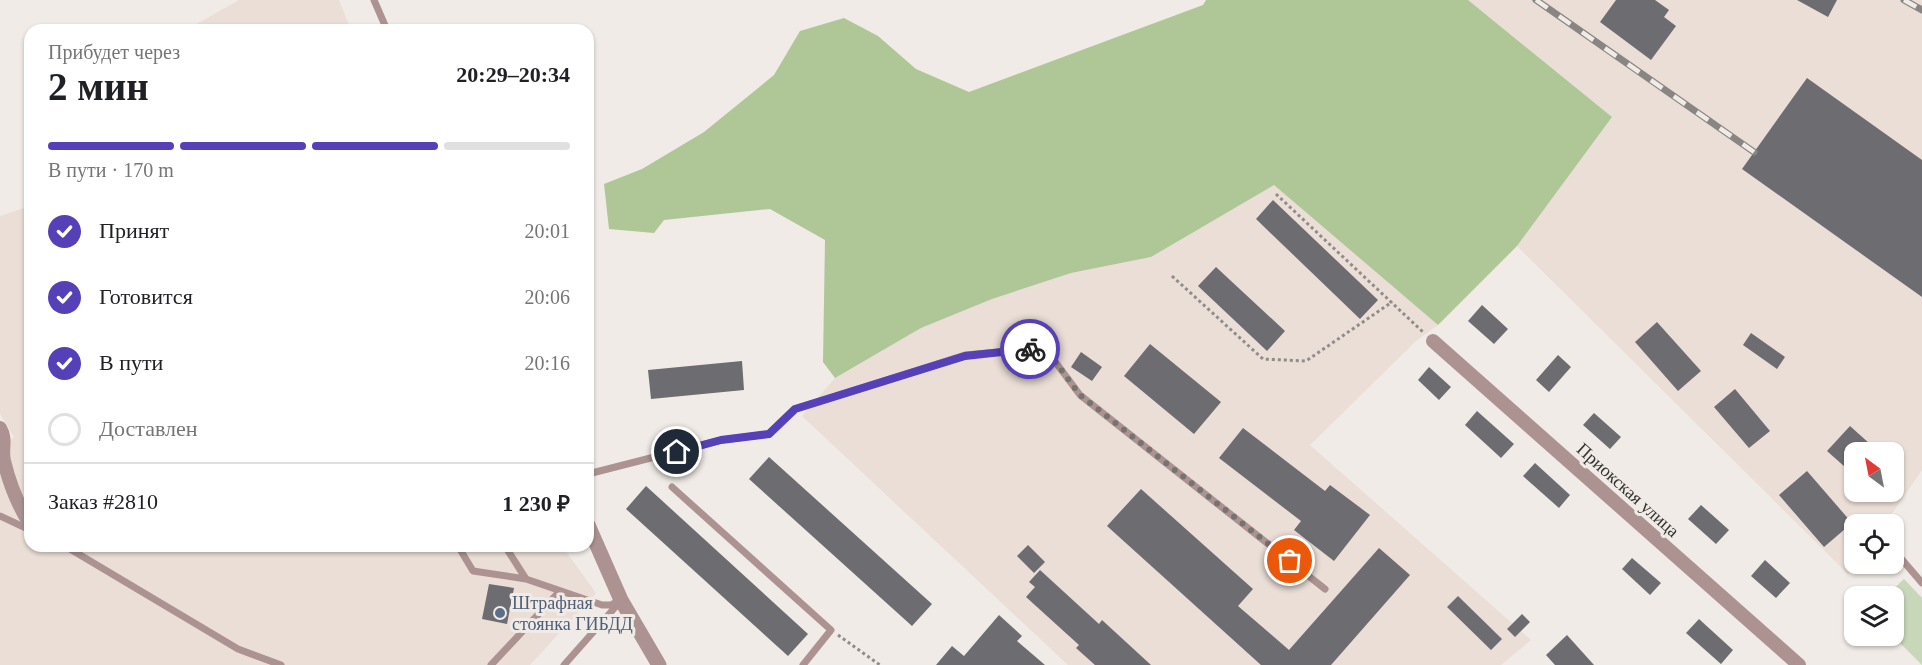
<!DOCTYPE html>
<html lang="ru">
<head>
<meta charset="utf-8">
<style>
	:root { --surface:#fff; --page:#f2f2f2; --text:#202124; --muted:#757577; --line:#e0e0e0; --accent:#5640b7 }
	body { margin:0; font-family:Georgia,serif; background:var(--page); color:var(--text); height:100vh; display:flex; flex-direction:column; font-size:22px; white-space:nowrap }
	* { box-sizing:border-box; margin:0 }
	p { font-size:20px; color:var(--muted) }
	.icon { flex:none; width:33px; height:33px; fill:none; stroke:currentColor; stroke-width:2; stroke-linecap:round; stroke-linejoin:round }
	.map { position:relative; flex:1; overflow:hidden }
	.panel { position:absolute; left:24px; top:24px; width:570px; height:528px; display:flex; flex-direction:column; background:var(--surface); border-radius:18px; box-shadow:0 2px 4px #0004 }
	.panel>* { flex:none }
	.needle { width:39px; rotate:328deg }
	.tools { position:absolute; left:1844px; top:442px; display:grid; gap:12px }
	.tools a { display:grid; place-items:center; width:60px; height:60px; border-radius:12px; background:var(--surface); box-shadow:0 2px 4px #0004; font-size:30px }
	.pin { position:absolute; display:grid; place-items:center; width:51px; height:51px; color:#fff; margin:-26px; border:3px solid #fff; border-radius:50%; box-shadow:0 2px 6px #0007 }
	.courier { position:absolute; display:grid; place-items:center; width:60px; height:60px; margin:-30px; border:4px solid #5640b7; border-radius:50%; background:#fff; color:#222; box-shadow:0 2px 8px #0007 }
	.overview em { font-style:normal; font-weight:700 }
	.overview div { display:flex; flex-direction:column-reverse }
	.overview { display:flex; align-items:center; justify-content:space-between; height:102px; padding:0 24px }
	h1 { font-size:39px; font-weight:700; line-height:45px }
	.bar { display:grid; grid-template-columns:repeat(4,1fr); gap:9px 6px; align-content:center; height:72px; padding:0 24px }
	.bar i { height:8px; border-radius:4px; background:var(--line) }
	.bar .active { background:var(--accent) }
	.bar p { grid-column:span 4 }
	.line { display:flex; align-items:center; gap:15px; padding:0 24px; border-top:2px solid var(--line) }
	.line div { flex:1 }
	ol { padding:0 24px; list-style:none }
	li { display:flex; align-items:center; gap:18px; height:66px }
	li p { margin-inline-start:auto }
	li .icon { padding:6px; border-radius:50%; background:var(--accent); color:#fff; stroke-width:4 }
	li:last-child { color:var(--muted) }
	li i { width:33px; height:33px; border:3px solid var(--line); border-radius:50% }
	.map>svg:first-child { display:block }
	.built { fill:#eaded6; fill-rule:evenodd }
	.green { fill:#c8d6b9 }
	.forest { fill:#afc697 }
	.building { fill:#6c6c71 }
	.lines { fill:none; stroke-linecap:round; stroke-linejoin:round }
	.path { stroke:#908c89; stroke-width:3; stroke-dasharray:3 3; stroke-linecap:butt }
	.service { stroke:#ac9392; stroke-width:7 }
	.minor { stroke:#ac9392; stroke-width:14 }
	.tertiary { stroke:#ac9392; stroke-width:15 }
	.rail-casing { stroke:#888582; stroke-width:7 }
	.rail { stroke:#f0ebe6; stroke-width:4.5; stroke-dasharray:14; stroke-linecap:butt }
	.done { stroke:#767370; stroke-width:6; stroke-dasharray:0 10.8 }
	.route { stroke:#5640b7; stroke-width:8 }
	.service-dot { fill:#5c6f8a; stroke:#f0ebe6; stroke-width:2 }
	.labels { text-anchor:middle; stroke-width:6; stroke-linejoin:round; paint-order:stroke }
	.street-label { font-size:18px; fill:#353331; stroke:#f0ebe6 }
	.service-label { font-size:18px; fill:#4e5e75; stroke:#f0ebe6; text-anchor:start }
</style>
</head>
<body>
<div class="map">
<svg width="1922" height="665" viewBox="0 0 1922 665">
	<rect width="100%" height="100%" fill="#f0ebe6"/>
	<path class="built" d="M 239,0 L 339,0 L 351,30 L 186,30 Z
		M 1468,0 L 1922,0 L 1922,470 L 1884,525 L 1854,525 L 1855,564 L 1848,574 L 1517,246 L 1612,117 ZM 1854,453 L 1893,453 L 1893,492 L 1854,492 Z
		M 1274,185 L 1438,325 L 1416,341 L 1310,445 L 1531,640 L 1501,665 L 1068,665 L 802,416 L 835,378 L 921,328 L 992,299 L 1071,273 L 1151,257 Z
		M 30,206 L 30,546 L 562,546 L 596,593 L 530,665 L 0,665 L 0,449 L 14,437 L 0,414 L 0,216 Z"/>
	<path class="green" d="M 1904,579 L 1922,598 L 1922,665 L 1893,636 L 1893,597 L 1885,597 Z"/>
	<path class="forest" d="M 1206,0 L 1468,0 L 1612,117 L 1517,246 L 1438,325 L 1274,185 L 1151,257 L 1071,273 L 992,299 L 921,328 L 835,378 L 823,362 L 825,240 L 770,209 L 664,220 L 654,233 L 609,229 L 604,184 L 642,169 L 704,132 L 774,75 L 800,31 L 844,18 L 878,36 L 916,69 L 969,92 L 1203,5 Z"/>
	<path class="building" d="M 1616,0 L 1655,0 L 1669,10 L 1664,17 L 1676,26 L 1651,60 L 1600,22 Z
		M 1797,0 L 1837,0 L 1828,17 Z
		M 1807,78 L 1922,160 L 1922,297 L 1742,169 Z
		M 1273,200 L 1378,300 L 1360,319 L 1256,219 Z
		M 1216,267 L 1285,331 L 1267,351 L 1198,286 Z
		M 1482,305 L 1508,329 L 1494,344 L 1468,321 Z
		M 1657,322 L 1701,371 L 1678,391 L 1635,342 Z
		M 1751,333 L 1785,357 L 1777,369 L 1743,345 Z
		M 1150,344 L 1221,402 L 1194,434 L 1124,376 Z
		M 1081,352 L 1102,367 L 1092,381 L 1071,367 Z
		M 1558,355 L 1571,367 L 1549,392 L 1536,380 Z
		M 742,361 L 744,390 L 651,399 L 648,370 Z
		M 1429,367 L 1451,387 L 1439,400 L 1418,380 Z
		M 1735,389 L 1770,431 L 1749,448 L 1714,407 Z
		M 1477,411 L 1514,444 L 1501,458 L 1465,425 Z
		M 1594,413 L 1621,437 L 1610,449 L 1583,425 Z
		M 1850,426 L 1880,453 L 1854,453 L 1854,475 L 1827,451 Z
		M 1243,428 L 1325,491 L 1330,485 L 1370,515 L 1334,561 L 1294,530 L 1301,521 L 1219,458 Z
		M 769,457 L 932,604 L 912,626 L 749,479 Z
		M 1535,463 L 1570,495 L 1559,508 L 1523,476 Z
		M 1807,471 L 1852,523 L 1824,547 L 1779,495 Z
		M 646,486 L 808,634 L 788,656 L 626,509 Z
		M 1141,489 L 1253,589 L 1238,606 L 1289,650 L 1379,548 L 1410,575 L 1331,665 L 1261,665 L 1107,526 Z
		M 1701,505 L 1729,530 L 1716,544 L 1688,519 Z
		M 1028,545 L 1045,562 L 1034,573 L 1017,556 Z
		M 1632,558 L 1661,583 L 1650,595 L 1622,569 Z
		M 1765,560 L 1790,583 L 1776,598 L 1751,576 Z
		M 1040,570 L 1099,624 L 1102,620 L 1151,665 L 1095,665 L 1076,648 L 1079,645 L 1026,597 L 1035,587 L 1029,582 Z
		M 489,584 L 514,588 L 507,624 L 482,619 Z
		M 1458,596 L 1502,639 L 1491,650 L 1447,607 Z
		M 1522,614 L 1530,622 L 1515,637 L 1507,629 Z
		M 999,615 L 1022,636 L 1017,641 L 1045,665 L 936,665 L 952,646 L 964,656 Z
		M 1699,619 L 1733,650 L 1721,664 L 1686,633 Z
		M 1567,635 L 1594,665 L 1555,665 L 1546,655 Z"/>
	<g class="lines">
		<path class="path" d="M 1276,194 L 1423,332
			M 1172,276 L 1263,359 L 1306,361 L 1392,302
			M 838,635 L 880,665"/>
		<path class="service" d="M 374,0 L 387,30
			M 588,474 L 721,440 L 769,434 L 795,409 L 965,355 L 1045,348 L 1080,395 L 1325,589
			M 672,487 L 831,630 L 803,665
			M 0,516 L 30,530
			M 65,546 L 238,649 L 281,665
			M 458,546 L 473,571 L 526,579
			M 505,546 L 526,579 L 602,605 L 611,605 L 621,600
			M 1893,549 L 1922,583
			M 491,665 L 560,591
			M 564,665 L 618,604"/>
		<path class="minor" d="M 1433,341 L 1799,665
			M 0,428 C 7,440 1,449 4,461 C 9,482 18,505 30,524"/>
		<path class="tertiary" d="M 588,525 L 621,600 L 659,665"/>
		<g class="rail-casing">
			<path id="rail" d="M 1536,0 L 1754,152
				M 1904,0 L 1922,10"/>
		</g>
		<use href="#rail" class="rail"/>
	</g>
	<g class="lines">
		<path class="done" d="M 1030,349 L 1045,348 L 1080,395 L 1290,561"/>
		<path class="route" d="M 677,452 L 721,440 L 769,434 L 795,409 L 965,356 L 1030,349"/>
	</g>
	<circle class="service-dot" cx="500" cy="613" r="6"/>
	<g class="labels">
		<g class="street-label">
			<text transform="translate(1628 490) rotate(42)" y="6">Приокская улица</text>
		</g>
		<g class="service-label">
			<text x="512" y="609">Штрафная<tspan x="512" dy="21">стоянка ГИБДД</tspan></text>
		</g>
	</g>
</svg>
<div class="tools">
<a><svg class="needle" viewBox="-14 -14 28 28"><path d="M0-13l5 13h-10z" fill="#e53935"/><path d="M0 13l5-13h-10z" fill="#757577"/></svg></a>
<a><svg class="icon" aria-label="locate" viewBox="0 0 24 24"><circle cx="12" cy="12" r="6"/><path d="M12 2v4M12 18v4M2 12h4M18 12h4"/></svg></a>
<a><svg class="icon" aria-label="layers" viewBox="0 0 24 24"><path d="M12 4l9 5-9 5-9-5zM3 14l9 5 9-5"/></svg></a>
</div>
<div class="pin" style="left:1290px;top:561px;background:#ea580c"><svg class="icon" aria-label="bag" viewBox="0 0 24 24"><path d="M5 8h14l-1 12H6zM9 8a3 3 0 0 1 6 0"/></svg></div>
<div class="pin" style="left:677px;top:452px;background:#1f2937"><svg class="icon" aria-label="home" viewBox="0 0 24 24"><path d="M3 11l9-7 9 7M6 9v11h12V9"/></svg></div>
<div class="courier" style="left:1030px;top:349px"><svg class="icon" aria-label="bike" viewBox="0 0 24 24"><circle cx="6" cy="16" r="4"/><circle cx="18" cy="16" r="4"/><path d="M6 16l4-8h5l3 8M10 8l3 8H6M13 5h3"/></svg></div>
<section class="panel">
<div class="overview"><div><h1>2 мин</h1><p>Прибудет через</p></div><em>20:29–20:34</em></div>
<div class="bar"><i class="active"></i><i class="active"></i><i class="active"></i><i></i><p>В пути · 170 m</p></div>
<ol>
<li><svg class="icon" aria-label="check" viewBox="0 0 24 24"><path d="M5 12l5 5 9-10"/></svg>Принят<p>20:01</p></li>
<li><svg class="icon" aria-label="check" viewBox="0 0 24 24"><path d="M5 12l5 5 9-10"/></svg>Готовится<p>20:06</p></li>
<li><svg class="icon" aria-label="check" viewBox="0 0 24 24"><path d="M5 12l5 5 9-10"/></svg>В пути<p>20:16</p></li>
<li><i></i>Доставлен</li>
</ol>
<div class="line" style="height:78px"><div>Заказ #2810</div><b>1 230 ₽</b></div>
</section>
</div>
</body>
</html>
